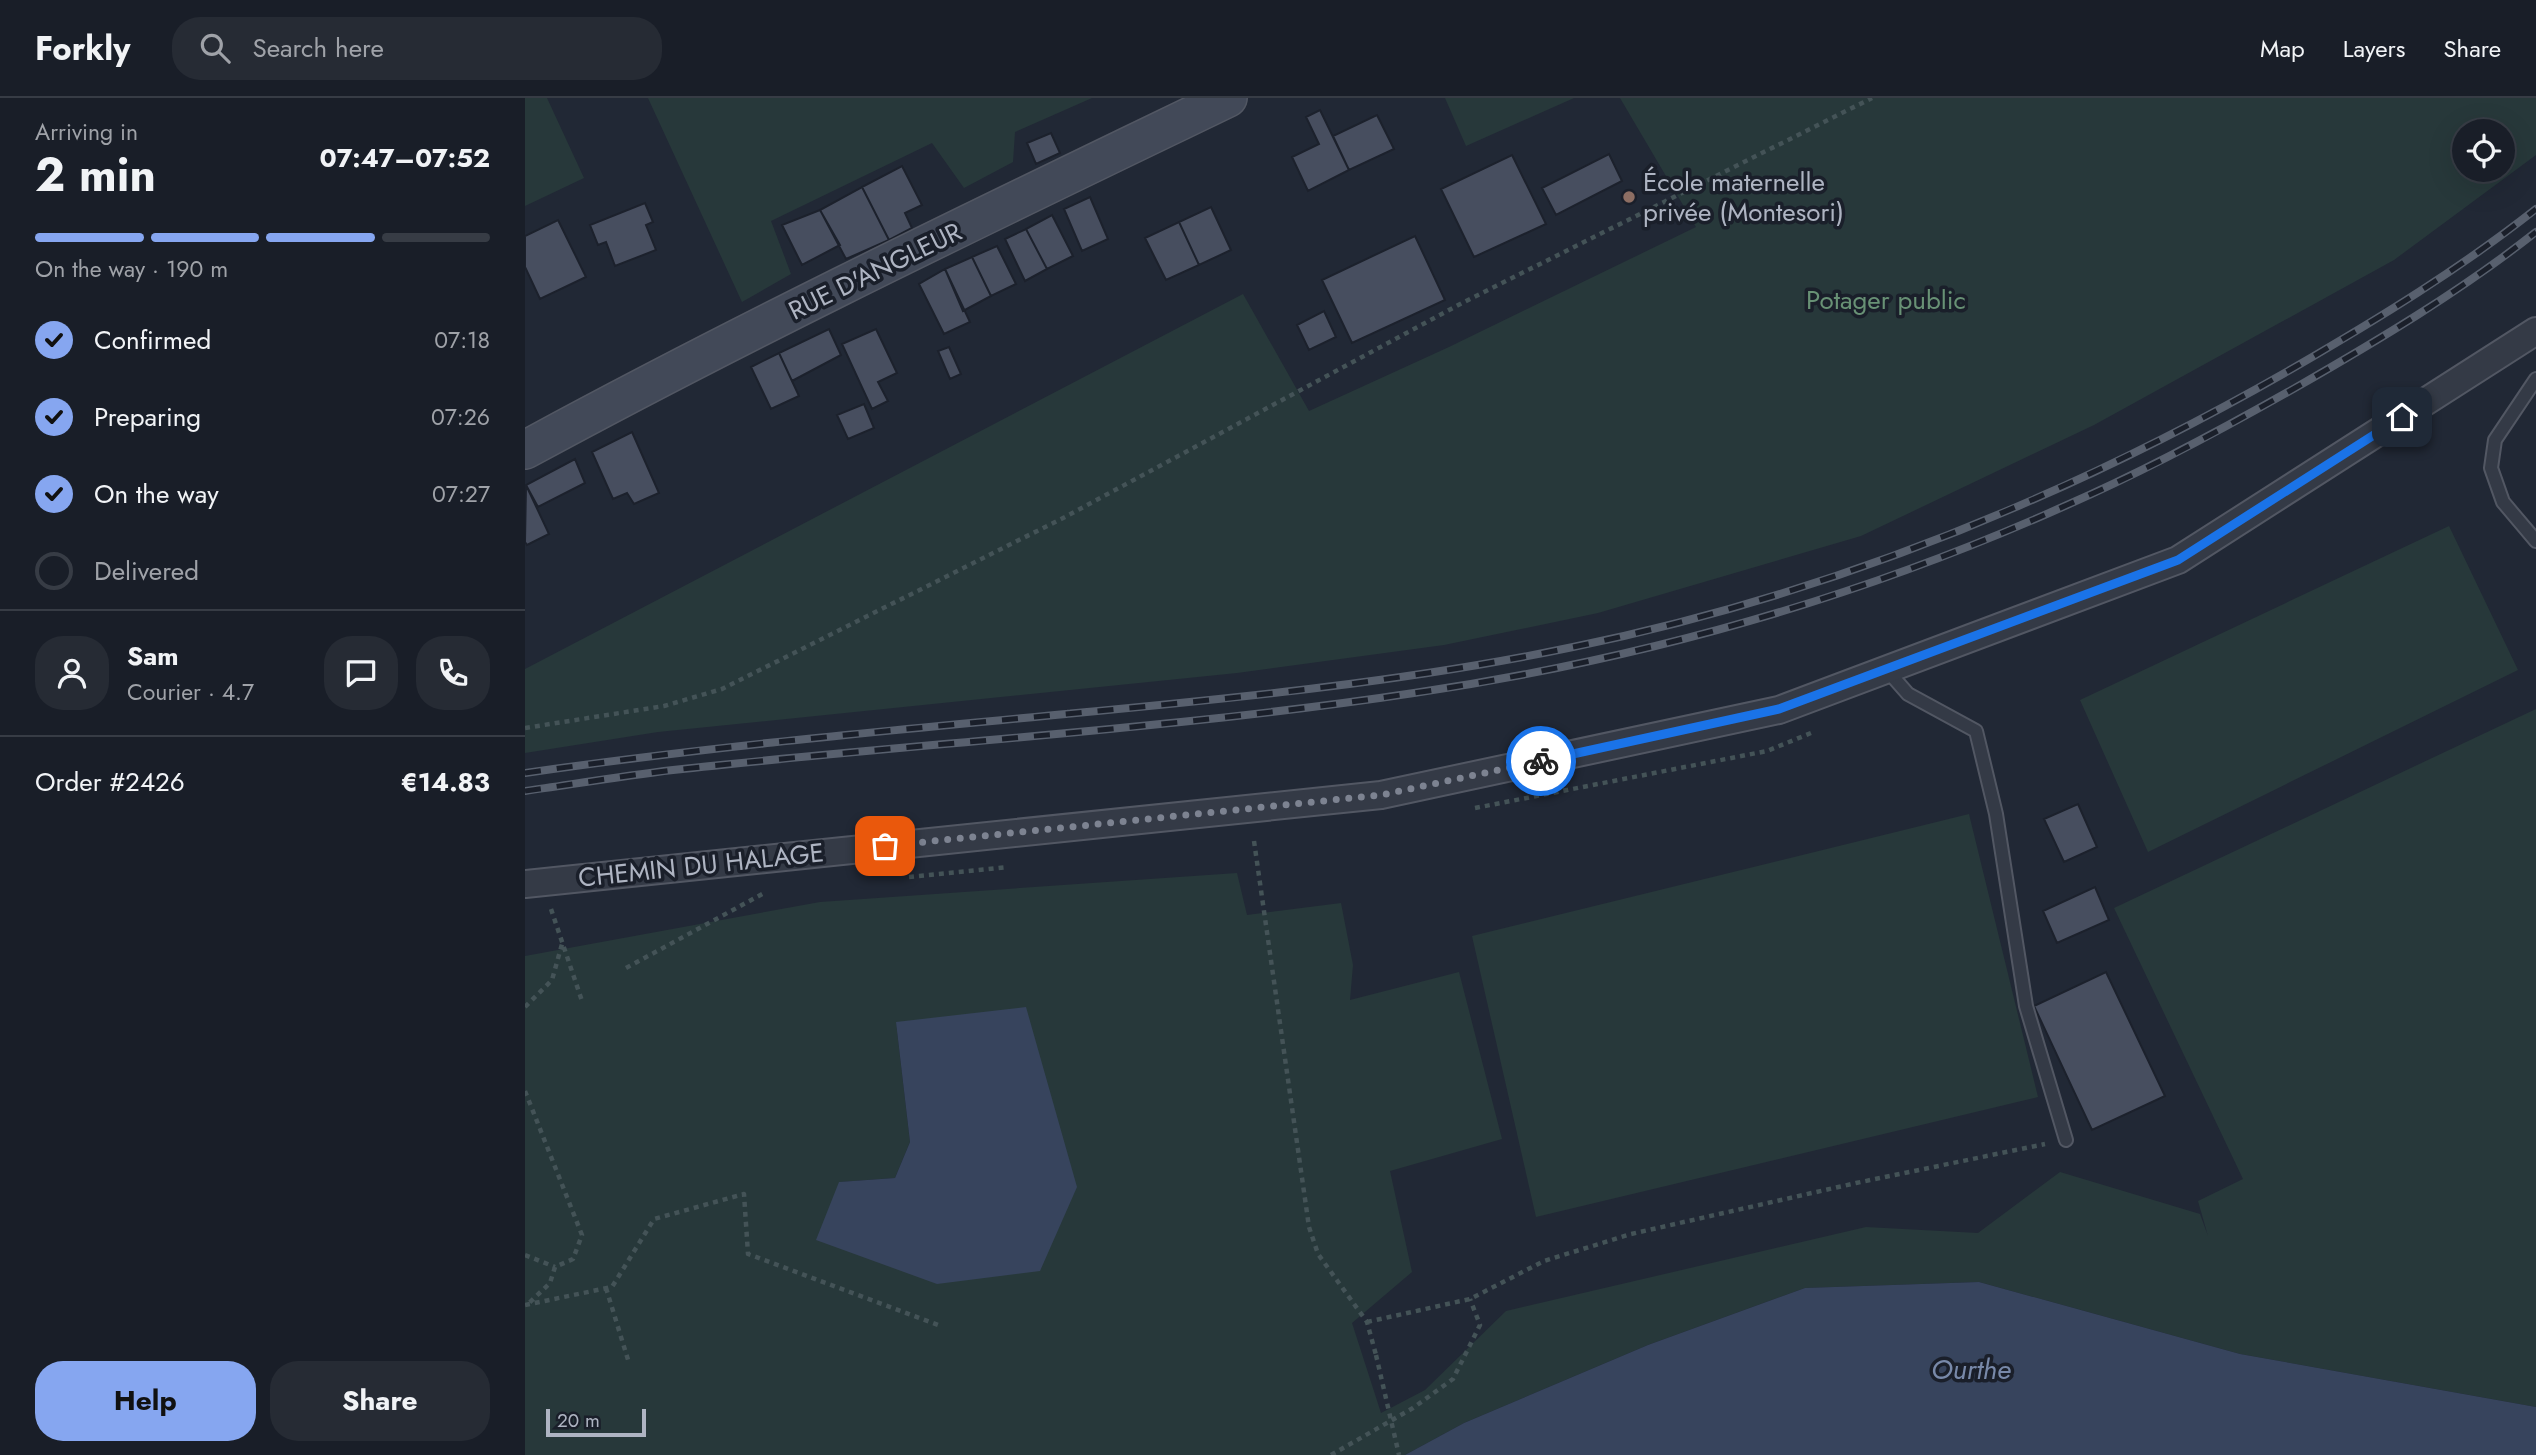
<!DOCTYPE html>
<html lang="en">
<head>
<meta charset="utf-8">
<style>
	:root { --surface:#191e28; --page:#262b34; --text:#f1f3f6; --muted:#9fa2a8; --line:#373c45; --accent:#86a6f0 }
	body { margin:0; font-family:Jost,sans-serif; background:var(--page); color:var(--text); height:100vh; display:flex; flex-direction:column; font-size:26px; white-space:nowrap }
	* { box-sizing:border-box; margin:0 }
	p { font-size:23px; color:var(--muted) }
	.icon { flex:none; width:38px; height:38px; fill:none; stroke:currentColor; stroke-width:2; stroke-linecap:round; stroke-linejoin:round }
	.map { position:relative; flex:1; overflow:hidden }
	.sheet { display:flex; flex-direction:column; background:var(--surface); width:525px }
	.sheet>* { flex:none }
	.controls { position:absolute; left:1927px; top:21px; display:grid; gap:14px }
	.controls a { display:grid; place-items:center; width:63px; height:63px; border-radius:50%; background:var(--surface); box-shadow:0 7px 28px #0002,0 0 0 2px var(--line); font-size:35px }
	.scale { position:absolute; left:21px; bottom:18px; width:100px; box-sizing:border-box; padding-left:7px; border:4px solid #aeb4c2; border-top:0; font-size:19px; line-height:24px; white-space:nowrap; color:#aeb4c2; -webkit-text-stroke:5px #1a1f2a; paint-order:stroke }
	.pin { position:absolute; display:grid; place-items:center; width:60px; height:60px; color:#fff; margin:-30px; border-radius:14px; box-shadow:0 4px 10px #0006 }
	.courier { position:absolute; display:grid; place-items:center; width:70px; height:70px; margin:-35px; border:5px solid #1a73e8; border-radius:50%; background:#fff; color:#222; box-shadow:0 2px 9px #0007 }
	.head em { font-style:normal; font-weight:700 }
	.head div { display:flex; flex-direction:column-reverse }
	.head { display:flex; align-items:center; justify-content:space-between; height:119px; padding:0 35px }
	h1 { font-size:46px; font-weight:700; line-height:52px }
	.bar { display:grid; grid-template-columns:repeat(4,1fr); gap:10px 7px; align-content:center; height:84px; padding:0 35px }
	.bar i { height:9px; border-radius:5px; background:var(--line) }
	.bar .current { background:var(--accent) }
	.bar p { grid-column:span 4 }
	.line { display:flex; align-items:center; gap:18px; padding:0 35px; border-top:2px solid var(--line) }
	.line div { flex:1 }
	.round { display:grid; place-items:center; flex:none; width:74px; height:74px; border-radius:28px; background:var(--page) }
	ol { padding:0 35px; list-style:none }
	li { display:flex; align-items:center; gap:21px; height:77px }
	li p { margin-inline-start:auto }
	li .icon { padding:7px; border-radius:50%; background:var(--accent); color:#111; stroke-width:4 }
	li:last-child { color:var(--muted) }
	li i { width:38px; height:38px; border:4px solid var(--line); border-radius:50% }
	.cta { display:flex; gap:14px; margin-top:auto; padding:14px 35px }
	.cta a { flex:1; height:80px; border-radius:28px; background:var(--accent); color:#111; font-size:28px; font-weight:700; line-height:80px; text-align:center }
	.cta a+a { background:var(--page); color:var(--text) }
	header { display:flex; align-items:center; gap:42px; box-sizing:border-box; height:98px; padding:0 35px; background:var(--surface); border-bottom:2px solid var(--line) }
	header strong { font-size:33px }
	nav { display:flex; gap:38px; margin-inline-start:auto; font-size:24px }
	.search { width:490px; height:63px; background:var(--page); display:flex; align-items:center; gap:18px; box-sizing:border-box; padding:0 24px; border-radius:28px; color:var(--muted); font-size:26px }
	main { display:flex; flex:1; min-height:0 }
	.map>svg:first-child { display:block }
	.green { fill:#27383a; fill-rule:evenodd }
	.water { fill:#37445d }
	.building { fill:#474e5f; stroke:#1c212c; stroke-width:2 }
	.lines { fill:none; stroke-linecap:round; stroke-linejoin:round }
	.service-casing { stroke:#525763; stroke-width:16 }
	.minor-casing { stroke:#525763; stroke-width:30 }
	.secondary-casing { stroke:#525763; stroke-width:40 }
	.path { stroke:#445357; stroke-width:4.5; stroke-dasharray:5 5; stroke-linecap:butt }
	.service { stroke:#343a46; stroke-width:12 }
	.minor { stroke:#343a46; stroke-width:26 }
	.secondary { stroke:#424958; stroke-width:37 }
	.rail-casing { stroke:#58606e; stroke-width:8 }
	.rail { stroke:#1a1f2a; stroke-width:5; stroke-dasharray:16; stroke-linecap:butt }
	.path-bridge { stroke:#445357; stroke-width:4.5; stroke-dasharray:5 5; stroke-linecap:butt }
	.done { stroke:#7d8391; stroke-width:7; stroke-dasharray:0 12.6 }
	.route { stroke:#1a73e8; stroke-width:9 }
	.education-dot { fill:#8d6e63; stroke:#1a1f2a; stroke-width:2.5 }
	.labels { text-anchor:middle; stroke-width:7; stroke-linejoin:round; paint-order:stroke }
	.poi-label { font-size:26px; fill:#aeb4c2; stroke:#1a1f2a; text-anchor:start }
	.street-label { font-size:26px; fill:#aeb4c2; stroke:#1a1f2a }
	.park-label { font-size:26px; fill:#689175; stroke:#1a1f2a }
	.water-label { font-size:28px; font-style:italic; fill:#7889a9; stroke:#1a1f2a }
</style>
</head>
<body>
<header>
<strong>Forkly</strong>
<div class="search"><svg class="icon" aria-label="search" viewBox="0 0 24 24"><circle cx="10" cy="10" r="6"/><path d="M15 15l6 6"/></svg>Search here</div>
<nav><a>Map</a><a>Layers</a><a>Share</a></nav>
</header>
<main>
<section class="sheet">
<div class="head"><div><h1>2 min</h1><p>Arriving in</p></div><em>07:47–07:52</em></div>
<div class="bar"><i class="current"></i><i class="current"></i><i class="current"></i><i></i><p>On the way · 190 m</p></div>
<ol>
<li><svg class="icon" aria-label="check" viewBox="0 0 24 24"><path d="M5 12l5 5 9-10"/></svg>Confirmed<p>07:18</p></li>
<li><svg class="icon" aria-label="check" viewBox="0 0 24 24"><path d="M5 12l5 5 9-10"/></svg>Preparing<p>07:26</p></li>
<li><svg class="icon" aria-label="check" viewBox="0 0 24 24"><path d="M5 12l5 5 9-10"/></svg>On the way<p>07:27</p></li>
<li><i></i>Delivered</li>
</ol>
<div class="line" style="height:126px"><a class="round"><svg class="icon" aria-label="person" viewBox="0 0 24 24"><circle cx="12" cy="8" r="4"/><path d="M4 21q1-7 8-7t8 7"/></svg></a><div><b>Sam</b><p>Courier · 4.7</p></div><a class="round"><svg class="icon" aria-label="chat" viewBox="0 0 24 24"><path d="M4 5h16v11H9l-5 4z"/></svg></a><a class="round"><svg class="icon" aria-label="phone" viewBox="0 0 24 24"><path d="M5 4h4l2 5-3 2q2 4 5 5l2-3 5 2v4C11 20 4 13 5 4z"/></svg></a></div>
<div class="line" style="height:91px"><div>Order #2426</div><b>€14.83</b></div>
<div class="cta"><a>Help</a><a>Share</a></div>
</section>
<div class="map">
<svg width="2011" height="1357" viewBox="0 0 2011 1357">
	<rect width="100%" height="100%" fill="#212835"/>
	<path class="green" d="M 0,0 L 22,0 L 59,80 L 0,108 Z
		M 123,0 L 567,0 L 490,34 L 488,64 L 439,90 L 407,45 L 246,123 L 266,176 L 217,204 Z
		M 920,0 L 1049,0 L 941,48 Z
		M 1095,0 L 2011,0 L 2011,57 L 1869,162 L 1569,327 L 1336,438 L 1073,515 L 919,547 L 712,575 L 133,634 L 0,655 L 0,571 L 718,196 L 784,313 L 924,249 L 1171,129 ZM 1939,33 L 1978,33 L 1978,72 L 1939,72 Z
		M 1924,428 L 1993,572 L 1623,754 L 1555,602 Z
		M 2011,611 L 2011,1309 L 1715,1256 L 1454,1184 L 1280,1190 L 1123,1247 L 939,1325 L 880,1357 L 0,1357 L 0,858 L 295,804 L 712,775 L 722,817 L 816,805 L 828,867 L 825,902 L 934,874 L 977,1041 L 865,1073 L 887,1174 L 827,1225 L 856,1315 L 900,1292 L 981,1213 L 1341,1129 L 1453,1135 L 1535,1074 L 1675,1116 L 1683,1138 L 1673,1103 L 1718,1081 L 1589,810 ZM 371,924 L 412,1186 L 315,1084 L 370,1080 L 385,1044 Z
		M 1444,716 L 1513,999 L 1011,1119 L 947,838 Z"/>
	<path class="water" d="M 501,909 L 552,1089 L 515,1173 L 412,1186 L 291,1142 L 314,1084 L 370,1080 L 385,1044 L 371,924 Z
		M 1454,1184 L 1715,1256 L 2011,1309 L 2011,1357 L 880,1357 L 939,1325 L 1123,1247 L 1280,1190 Z"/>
	<path class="building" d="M 795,12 L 824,72 L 783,93 L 767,59 L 794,46 L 781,19 Z
		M 852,17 L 869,51 L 824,72 L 808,38 Z
		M 526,35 L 535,55 L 511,66 L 502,45 Z
		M 1084,56 L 1097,83 L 1031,117 L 1017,90 Z
		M 987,57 L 1021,126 L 949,159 L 916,91 Z
		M 377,68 L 397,107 L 380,115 L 387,130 L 364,142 L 337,89 Z
		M 337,89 L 364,142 L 321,161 L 295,112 Z
		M 565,99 L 583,141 L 557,153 L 539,111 Z
		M 120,105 L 128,124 L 121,127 L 131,152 L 90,168 L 81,144 L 73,147 L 65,127 Z
		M 686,109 L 706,152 L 674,167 L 654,124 Z
		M 295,112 L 315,147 L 277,167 L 257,127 Z
		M 527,117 L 548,158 L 522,171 L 501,131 Z
		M 33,122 L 61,179 L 15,201 L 0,169 L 0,138 Z
		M 654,124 L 674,167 L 641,182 L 620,140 Z
		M 501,131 L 522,171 L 500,183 L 480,141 Z
		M 890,138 L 920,202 L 827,245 L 797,182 Z
		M 472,148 L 491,186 L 466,198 L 447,159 Z
		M 447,159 L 466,198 L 438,213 L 420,171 Z
		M 420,171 L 445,224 L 419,236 L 394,186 Z
		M 799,213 L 811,239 L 784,252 L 772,227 Z
		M 304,231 L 316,257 L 267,283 L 254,255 Z
		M 351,231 L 372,275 L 353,284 L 363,303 L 347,311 L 317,246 Z
		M 424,249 L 436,276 L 425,281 L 413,253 Z
		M 254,255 L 274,298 L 246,311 L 226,269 Z
		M 339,306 L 349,330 L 323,341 L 312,317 Z
		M 107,334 L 134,395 L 109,406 L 102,395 L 88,401 L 67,354 Z
		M 50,361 L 60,385 L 13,409 L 1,387 Z
		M 1,387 L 24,436 L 2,447 L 0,444 Z
		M 1553,706 L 1572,749 L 1539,764 L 1519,721 Z
		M 1570,789 L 1584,822 L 1532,845 L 1518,813 Z
		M 1581,874 L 1640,998 L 1567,1032 L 1509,908 Z"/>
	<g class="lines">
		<g class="service-casing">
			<path id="service" d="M 2011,281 L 1970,342 L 1966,370 L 1978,404 L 2011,443
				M 1361,571 L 1383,596 L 1451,633 L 1471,716 L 1501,908 L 1541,1042"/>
		</g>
		<g class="minor-casing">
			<path id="minor" d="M 0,786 L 856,697 L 1254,612 L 1653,462 L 2011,233"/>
		</g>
		<g class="secondary-casing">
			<path id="secondary" d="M 0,352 C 230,227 467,114 703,0"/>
		</g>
		<path class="path" d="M 0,630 L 139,608 L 197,591 L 540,419 L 939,204 L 1347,0
			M 950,710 L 1242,653 L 1286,635
			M 729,743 L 784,1129 L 793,1156 L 842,1224 L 851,1257
			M 384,779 L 483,769
			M 26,811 L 57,903
			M 101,870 L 241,794
			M 0,909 L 27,882 L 37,846
			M 0,993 L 57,1137 L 48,1161 L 30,1169 L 25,1185 L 3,1206
			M 0,1157 L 30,1169
			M 81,1190 L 104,1265
			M 0,1207 L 87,1189 L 129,1121 L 219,1096 L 223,1156 L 413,1227
			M 842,1224 L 945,1201 L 1019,1163 L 1106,1136 L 1331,1085 L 1520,1046
			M 806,1357 L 888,1310 L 928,1281 L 955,1227 L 945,1201"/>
		<use href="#service" class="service"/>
		<use href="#minor" class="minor"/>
		<use href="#secondary" class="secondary"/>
		<g class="rail-casing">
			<path id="rail" d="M 0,675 C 180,649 360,633 541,616 C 710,600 881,584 1048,549 C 1302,497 1546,398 1770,269 C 1853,221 1936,170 2011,111
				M 0,693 C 49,686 98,678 148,672 C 394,645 643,632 889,595 C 1114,562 1335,500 1542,407 C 1620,373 1696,332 1770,290 C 1852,243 1936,193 2011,134"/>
		</g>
		<use href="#rail" class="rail"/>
		<path class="path-bridge" d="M 851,1257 L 874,1357"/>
	</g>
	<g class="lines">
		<path class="done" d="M 360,748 L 856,697 L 1016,663"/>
		<path class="route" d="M 1016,663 L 1254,611 L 1653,462 L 1877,319"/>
	</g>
	<circle class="education-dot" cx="1104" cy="99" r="7"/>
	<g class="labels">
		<g class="poi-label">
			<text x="1118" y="93">École maternelle<tspan x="1118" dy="30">privée (Montesori)</tspan></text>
		</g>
		<g class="street-label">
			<text transform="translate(350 173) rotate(-26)" y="9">RUE D'ANGLEUR</text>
			<text transform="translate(176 767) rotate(-6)" y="9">CHEMIN DU HALAGE</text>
		</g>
		<g class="park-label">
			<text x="1361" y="211">Potager public</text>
		</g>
		<g class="water-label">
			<text x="1446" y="1281">Ourthe</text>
		</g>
	</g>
</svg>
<div class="controls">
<a><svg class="icon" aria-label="locate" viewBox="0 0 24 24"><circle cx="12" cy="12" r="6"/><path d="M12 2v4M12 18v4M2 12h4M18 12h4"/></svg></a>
</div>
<div class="scale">20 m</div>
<div class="pin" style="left:360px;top:748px;background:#ea580c"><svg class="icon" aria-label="bag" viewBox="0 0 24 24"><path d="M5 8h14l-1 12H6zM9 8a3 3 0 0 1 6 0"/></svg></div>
<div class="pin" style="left:1877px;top:319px;background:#1f2937"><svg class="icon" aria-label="home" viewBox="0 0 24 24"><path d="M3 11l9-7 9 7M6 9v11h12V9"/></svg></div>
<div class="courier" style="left:1016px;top:663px"><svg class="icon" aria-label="bike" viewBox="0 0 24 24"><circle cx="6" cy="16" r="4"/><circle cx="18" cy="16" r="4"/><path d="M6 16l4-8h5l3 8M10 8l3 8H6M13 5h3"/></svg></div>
</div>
</main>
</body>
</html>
